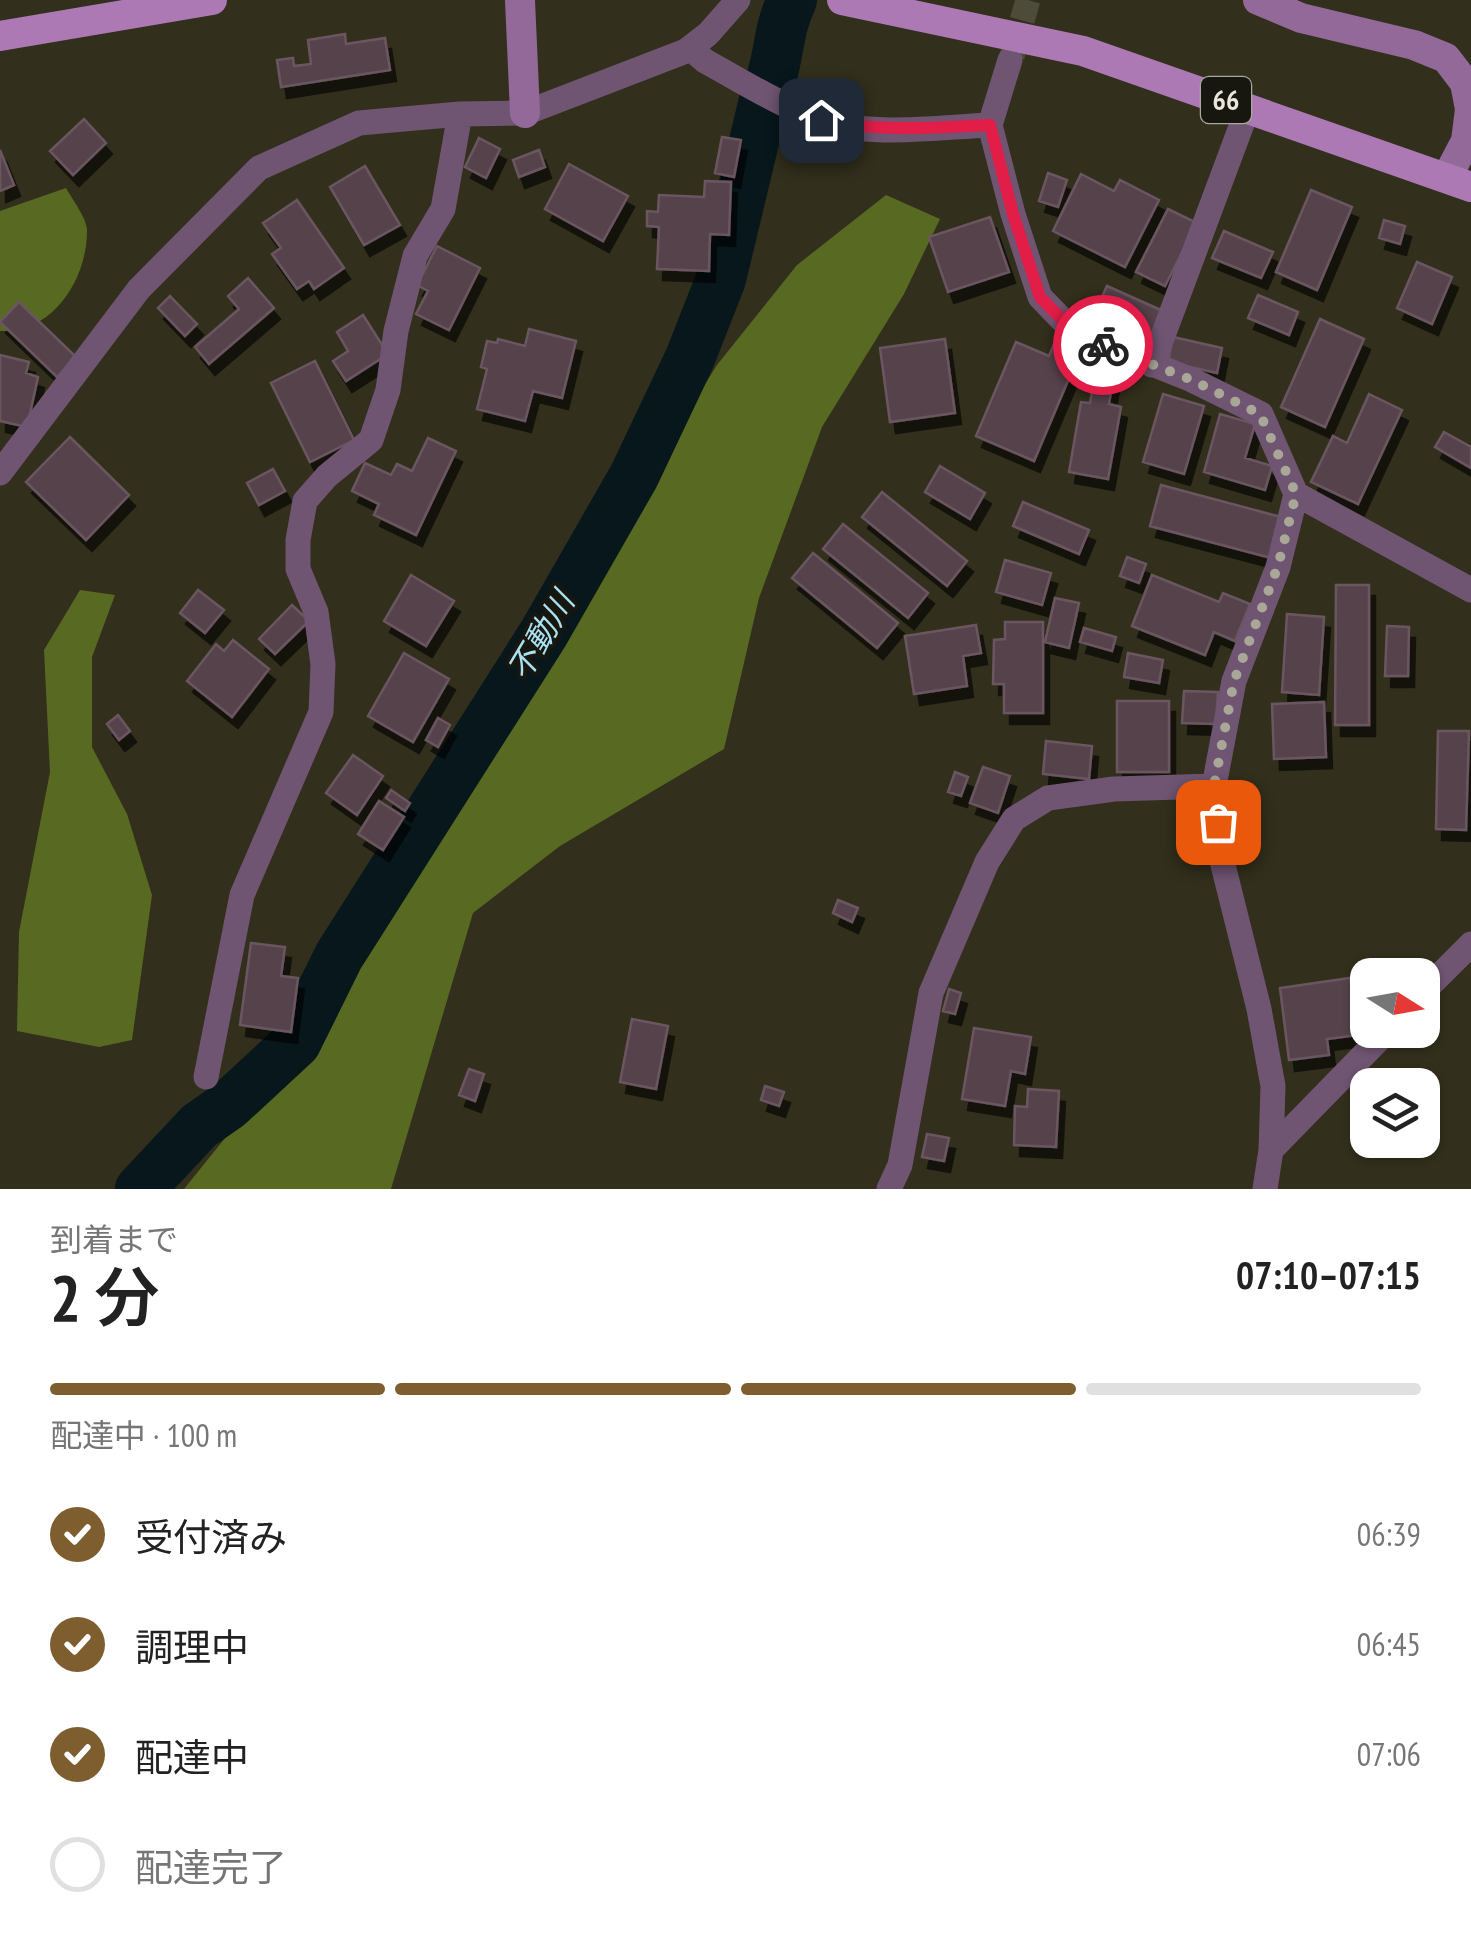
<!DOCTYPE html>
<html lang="ja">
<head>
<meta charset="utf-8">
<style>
	:root { --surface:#fff; --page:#f2f2f2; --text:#222; --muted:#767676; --line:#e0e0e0; --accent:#7e5e2e }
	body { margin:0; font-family:"PT Sans Narrow","Noto Sans JP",sans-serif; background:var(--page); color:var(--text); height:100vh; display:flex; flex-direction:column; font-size:38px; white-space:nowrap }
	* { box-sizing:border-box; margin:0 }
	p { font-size:32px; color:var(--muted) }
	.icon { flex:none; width:55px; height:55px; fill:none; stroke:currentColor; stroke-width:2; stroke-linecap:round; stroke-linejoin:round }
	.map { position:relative; height:1189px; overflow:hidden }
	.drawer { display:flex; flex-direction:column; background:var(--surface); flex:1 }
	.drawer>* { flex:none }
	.needle { width:65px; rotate:101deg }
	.fabs { position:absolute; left:1350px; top:958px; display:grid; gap:20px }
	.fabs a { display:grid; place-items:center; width:90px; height:90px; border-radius:20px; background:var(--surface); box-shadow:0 2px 8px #0004; font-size:50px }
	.pin { position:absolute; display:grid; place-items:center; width:85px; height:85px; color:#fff; margin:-42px; border-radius:20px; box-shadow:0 5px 15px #0006 }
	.courier { position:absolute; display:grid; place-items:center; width:100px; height:100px; margin:-50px; border:8px solid #e11d48; border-radius:50%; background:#fff; color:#222; box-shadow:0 2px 12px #0007 }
	.head em { font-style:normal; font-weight:600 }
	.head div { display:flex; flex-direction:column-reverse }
	.head { display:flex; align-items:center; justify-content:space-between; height:170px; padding:0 50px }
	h1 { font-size:65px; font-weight:600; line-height:75px }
	.bar { display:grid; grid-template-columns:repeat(4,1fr); gap:15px 10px; align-content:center; height:120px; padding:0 50px }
	.bar i { height:12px; border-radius:8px; background:var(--line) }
	.bar .selected { background:var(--accent) }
	.bar p { grid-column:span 4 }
	ol { padding:0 50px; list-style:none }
	li { display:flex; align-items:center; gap:30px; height:110px }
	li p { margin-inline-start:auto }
	li .icon { padding:10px; border-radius:50%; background:var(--accent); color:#fff; stroke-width:4 }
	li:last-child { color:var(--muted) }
	li i { width:55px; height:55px; border:5px solid var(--line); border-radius:50% }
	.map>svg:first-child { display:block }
	.forest { fill:#586a22 }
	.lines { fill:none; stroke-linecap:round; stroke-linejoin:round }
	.river { stroke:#07171c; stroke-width:50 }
	.building { fill:#56424c; stroke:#6b5660; stroke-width:2.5; filter:url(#shadow) }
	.street-tunnel { stroke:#4d4b39; stroke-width:25; stroke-dasharray:25 12; stroke-linecap:butt }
	.street { stroke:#6f5572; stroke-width:25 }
	.secondary { stroke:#926998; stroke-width:30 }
	.primary { stroke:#ad79b5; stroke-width:30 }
	.done { stroke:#a9a798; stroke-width:10; stroke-dasharray:0 18 }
	.route { stroke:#e11d48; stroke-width:12 }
	.labels { text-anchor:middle; stroke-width:8; stroke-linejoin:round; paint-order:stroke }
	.shield { fill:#18170f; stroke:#aaa99e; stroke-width:2.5 }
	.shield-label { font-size:28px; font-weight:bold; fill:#e9e7db }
	.water-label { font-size:32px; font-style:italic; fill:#a9e1f3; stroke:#18170f }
</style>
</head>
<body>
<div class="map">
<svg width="1471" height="1189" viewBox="0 0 1471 1189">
	<defs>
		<filter id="shadow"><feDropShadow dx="6" dy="11" stdDeviation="0" flood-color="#0009"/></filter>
	</defs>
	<rect width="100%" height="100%" fill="#322f1c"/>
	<path class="forest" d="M 66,188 C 72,199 86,217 87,229 C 88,278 53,334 0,331 L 0,211 Z
		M 886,195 L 940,219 L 904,294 L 822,427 L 759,598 L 724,749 L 560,846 L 473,913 L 391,1189 L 184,1189 L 289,1059 L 511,706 L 633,499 L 717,365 L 797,265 Z
		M 80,590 L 115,595 L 92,657 L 92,747 L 127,814 L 152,895 L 132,1040 L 99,1047 L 17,1031 L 19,932 L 50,772 L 44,650 Z"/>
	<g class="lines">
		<path class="river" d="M 140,1189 L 199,1126 L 229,1105 L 296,1043 L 339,956 L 544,633 L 634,476 L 690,358 L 721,279 L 765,96 C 780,63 776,33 792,0"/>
	</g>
	<path class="building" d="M 345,34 L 346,44 L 385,38 L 390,70 L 281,87 L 277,60 L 293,58 L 294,66 L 311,64 L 308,40 Z
		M 84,119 L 106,143 L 73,175 L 50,151 Z
		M 722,137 L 741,140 L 734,177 L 715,173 Z
		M 479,138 L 500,149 L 486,178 L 465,167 Z
		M 0,150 L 14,185 L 0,191 Z
		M 539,150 L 545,167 L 519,177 L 513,160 Z
		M 569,164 L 628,196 L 603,241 L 545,209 Z
		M 365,166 L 400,225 L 364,245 L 330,187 Z
		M 1048,173 L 1067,180 L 1058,207 L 1039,201 Z
		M 1081,174 L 1114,191 L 1120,180 L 1159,200 L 1125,267 L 1053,231 Z
		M 705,181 L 731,182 L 729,235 L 710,234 L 709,271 L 657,269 L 659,227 L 647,226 L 647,211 L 658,212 L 659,195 L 704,197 Z
		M 1311,190 L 1352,207 L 1317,290 L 1276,272 Z
		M 297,200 L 344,268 L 314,289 L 309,281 L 297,289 L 272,254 L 281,248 L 263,223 Z
		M 1168,209 L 1197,223 L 1165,286 L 1136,272 Z
		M 990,217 L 1009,272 L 948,292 L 929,237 Z
		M 1384,220 L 1405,226 L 1400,244 L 1379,238 Z
		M 1224,231 L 1273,252 L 1261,278 L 1212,258 Z
		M 437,246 L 480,268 L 449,330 L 416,314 L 428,291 L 417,285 Z
		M 1417,262 L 1452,277 L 1432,324 L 1397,308 Z
		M 248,278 L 274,308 L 209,364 L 195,347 L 239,309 L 228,296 Z
		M 1107,286 L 1163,311 L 1145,350 L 1089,325 Z
		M 1258,295 L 1298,312 L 1289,335 L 1248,318 Z
		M 170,296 L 197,324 L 185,336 L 158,308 Z
		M 19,302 L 76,357 L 57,377 L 0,322 Z
		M 363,315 L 388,354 L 346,381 L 333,361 L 348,351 L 337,332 Z
		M 1320,319 L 1364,339 L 1325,427 L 1281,407 Z
		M 529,329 L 576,341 L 562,398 L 533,391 L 525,421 L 477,409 L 487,369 L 481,367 L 487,341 L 497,343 L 498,339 L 525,346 Z
		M 1173,337 L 1222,348 L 1217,373 L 1168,362 Z
		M 945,339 L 955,413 L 890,422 L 880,348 Z
		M 1056,339 L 1081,350 L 1034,461 L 976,436 L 1016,342 L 1049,356 Z
		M 0,355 L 29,362 L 26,373 L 38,377 L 27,427 L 0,421 Z
		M 315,361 L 354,440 L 310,462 L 271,383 Z
		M 1097,364 L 1115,367 L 1109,404 L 1121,407 L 1108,479 L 1069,472 L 1081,402 L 1090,403 Z
		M 1163,394 L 1204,406 L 1184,474 L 1143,462 Z
		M 1369,394 L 1402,410 L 1358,504 L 1311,482 L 1333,436 L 1347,443 Z
		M 1220,414 L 1255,424 L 1245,458 L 1272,466 L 1265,490 L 1204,472 Z
		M 1444,432 L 1471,447 L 1471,468 L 1435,447 Z
		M 70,437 L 129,495 L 86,540 L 26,482 Z
		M 428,438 L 456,451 L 416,535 L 374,515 L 379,504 L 352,491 L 365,463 L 391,475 L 397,464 L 412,471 Z
		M 940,466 L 985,493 L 970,519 L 925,492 Z
		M 273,469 L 285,491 L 259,505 L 247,483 Z
		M 1161,485 L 1281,517 L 1271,558 L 1150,526 Z
		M 882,492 L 967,561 L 947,586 L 862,517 Z
		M 1023,502 L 1089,530 L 1079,554 L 1013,526 Z
		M 843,524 L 928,593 L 908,618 L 823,549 Z
		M 813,553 L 898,623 L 877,648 L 792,578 Z
		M 1127,557 L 1146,564 L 1139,583 L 1120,576 Z
		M 1005,560 L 1051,573 L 1042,605 L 996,592 Z
		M 411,575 L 454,601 L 426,646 L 384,621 Z
		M 1152,575 L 1219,602 L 1223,593 L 1250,604 L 1235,641 L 1214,632 L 1205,655 L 1132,626 Z
		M 1336,585 L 1369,585 L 1369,725 L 1335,725 Z
		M 198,590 L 224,610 L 205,633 L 180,613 Z
		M 1055,598 L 1079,603 L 1069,648 L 1045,642 Z
		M 292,605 L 309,621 L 275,654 L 259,639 Z
		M 1287,614 L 1324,617 L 1319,695 L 1282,692 Z
		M 1005,622 L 1043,622 L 1043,713 L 1004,713 L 1004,684 L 993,684 L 994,640 L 1005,639 Z
		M 976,625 L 981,653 L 963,656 L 967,686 L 914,694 L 905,636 Z
		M 1387,626 L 1409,627 L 1408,676 L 1385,676 Z
		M 1084,628 L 1116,637 L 1112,651 L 1080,642 Z
		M 233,640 L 269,669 L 232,717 L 187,681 L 216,644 L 224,651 Z
		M 404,653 L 449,679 L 413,742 L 368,716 Z
		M 1128,653 L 1163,660 L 1159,683 L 1124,677 Z
		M 1184,691 L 1218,692 L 1216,724 L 1182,723 Z
		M 1117,701 L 1169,701 L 1169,772 L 1117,772 Z
		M 1324,702 L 1326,757 L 1274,759 L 1272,704 Z
		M 118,715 L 130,731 L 119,740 L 107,724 Z
		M 438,718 L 450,725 L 438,747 L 426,740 Z
		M 1438,731 L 1469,731 L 1466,830 L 1436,829 Z
		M 1046,741 L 1092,746 L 1089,779 L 1043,774 Z
		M 353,755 L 383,776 L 357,815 L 326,793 Z
		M 983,767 L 1010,776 L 998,813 L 970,803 Z
		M 955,772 L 968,777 L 961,796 L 948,792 Z
		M 391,790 L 410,803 L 405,811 L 386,798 Z
		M 379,801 L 404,817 L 383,850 L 358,834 Z
		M 838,900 L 858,908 L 852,922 L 833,913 Z
		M 251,943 L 285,947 L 281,976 L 298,978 L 291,1032 L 240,1025 Z
		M 1350,978 L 1358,1035 L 1327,1039 L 1329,1055 L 1289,1060 L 1280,988 Z
		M 949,989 L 961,993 L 955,1014 L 943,1011 Z
		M 632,1019 L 668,1026 L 656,1089 L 620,1082 Z
		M 974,1028 L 1031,1037 L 1025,1074 L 1011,1071 L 1005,1106 L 962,1099 Z
		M 469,1069 L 484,1074 L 475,1101 L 459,1095 Z
		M 765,1086 L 784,1092 L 779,1106 L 761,1100 Z
		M 1028,1089 L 1059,1091 L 1056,1147 L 1014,1145 L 1015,1106 L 1027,1107 Z
		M 927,1134 L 949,1138 L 944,1161 L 922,1157 Z"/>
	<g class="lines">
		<path class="street-tunnel" d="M 1012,56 L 1028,0"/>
		<path class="street" d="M 690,48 L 705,61 C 751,86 803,121 856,128 C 900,133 946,127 990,125
			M 1010,60 L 990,125 L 1013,214 L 1040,297 L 1075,333 L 1192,380 L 1261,414 L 1296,494 L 1471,590
			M 1152,365 L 1248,108
			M 0,473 L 139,289 L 259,168 L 359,123 L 460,114 L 525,113 L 686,51 L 708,34 L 738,0
			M 1422,993 L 1471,944
			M 206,1077 L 242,895 L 321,712 L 323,664 L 316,612 L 298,569 L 298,540 L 305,501 L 327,476 L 371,440 L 388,390 L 396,331 L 415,256 L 443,209 L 460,114
			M 1271,1150 L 1388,1030
			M 889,1189 L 900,1165 L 931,993 L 987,862 L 1014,819 L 1048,798 L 1114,789 L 1214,786
			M 1265,1189 L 1271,1150 L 1273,1086 L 1259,1009 L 1221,857 L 1214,786 L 1234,681 L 1278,567 L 1296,494"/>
		<path class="secondary" d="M 520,0 L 525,113
			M 1258,0 L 1301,18 L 1414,45 L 1446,58 L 1465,83 L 1470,109 L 1466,141 L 1447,177"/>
		<path class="primary" d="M 842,0 L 1083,51 L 1471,187
			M 0,36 L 212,0"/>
	</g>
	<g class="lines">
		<path class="done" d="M 1103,345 L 1192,380 L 1260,414 L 1296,494 L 1278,566 L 1234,681 L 1214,786 L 1218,822"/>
		<path class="route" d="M 821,120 C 878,132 933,128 990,125 L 1013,214 L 1040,297 L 1075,333 L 1103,345"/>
	</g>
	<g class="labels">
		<rect class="shield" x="1201" y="77" width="50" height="46" rx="8"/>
		<g class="shield-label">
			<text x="1226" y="110">66</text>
		</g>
		<g class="water-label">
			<text transform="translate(541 636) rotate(-59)" y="11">不動川</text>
		</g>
	</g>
</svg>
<div class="fabs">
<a><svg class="needle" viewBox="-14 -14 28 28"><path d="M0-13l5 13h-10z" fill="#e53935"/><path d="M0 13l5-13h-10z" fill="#767676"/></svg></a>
<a><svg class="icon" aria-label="layers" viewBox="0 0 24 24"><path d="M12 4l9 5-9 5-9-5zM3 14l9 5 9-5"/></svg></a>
</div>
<div class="pin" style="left:1218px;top:822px;background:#ea580c"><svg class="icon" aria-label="bag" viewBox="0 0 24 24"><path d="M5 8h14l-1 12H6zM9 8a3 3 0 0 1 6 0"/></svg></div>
<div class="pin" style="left:821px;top:120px;background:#1f2937"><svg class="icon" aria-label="home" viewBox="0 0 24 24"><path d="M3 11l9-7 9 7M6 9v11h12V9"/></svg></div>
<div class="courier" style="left:1103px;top:345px"><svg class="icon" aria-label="bike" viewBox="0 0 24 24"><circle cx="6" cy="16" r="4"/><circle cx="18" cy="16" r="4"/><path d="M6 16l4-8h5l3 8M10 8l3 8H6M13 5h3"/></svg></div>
</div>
<section class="drawer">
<div class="head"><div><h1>2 分</h1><p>到着まで</p></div><em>07:10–07:15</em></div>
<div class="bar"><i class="selected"></i><i class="selected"></i><i class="selected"></i><i></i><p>配達中 · 100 m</p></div>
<ol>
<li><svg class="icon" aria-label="check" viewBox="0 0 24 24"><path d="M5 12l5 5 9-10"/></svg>受付済み<p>06:39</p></li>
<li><svg class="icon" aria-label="check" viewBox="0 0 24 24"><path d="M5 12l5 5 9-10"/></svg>調理中<p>06:45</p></li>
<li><svg class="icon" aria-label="check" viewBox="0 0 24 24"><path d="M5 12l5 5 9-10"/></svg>配達中<p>07:06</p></li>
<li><i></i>配達完了</li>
</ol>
</section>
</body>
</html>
